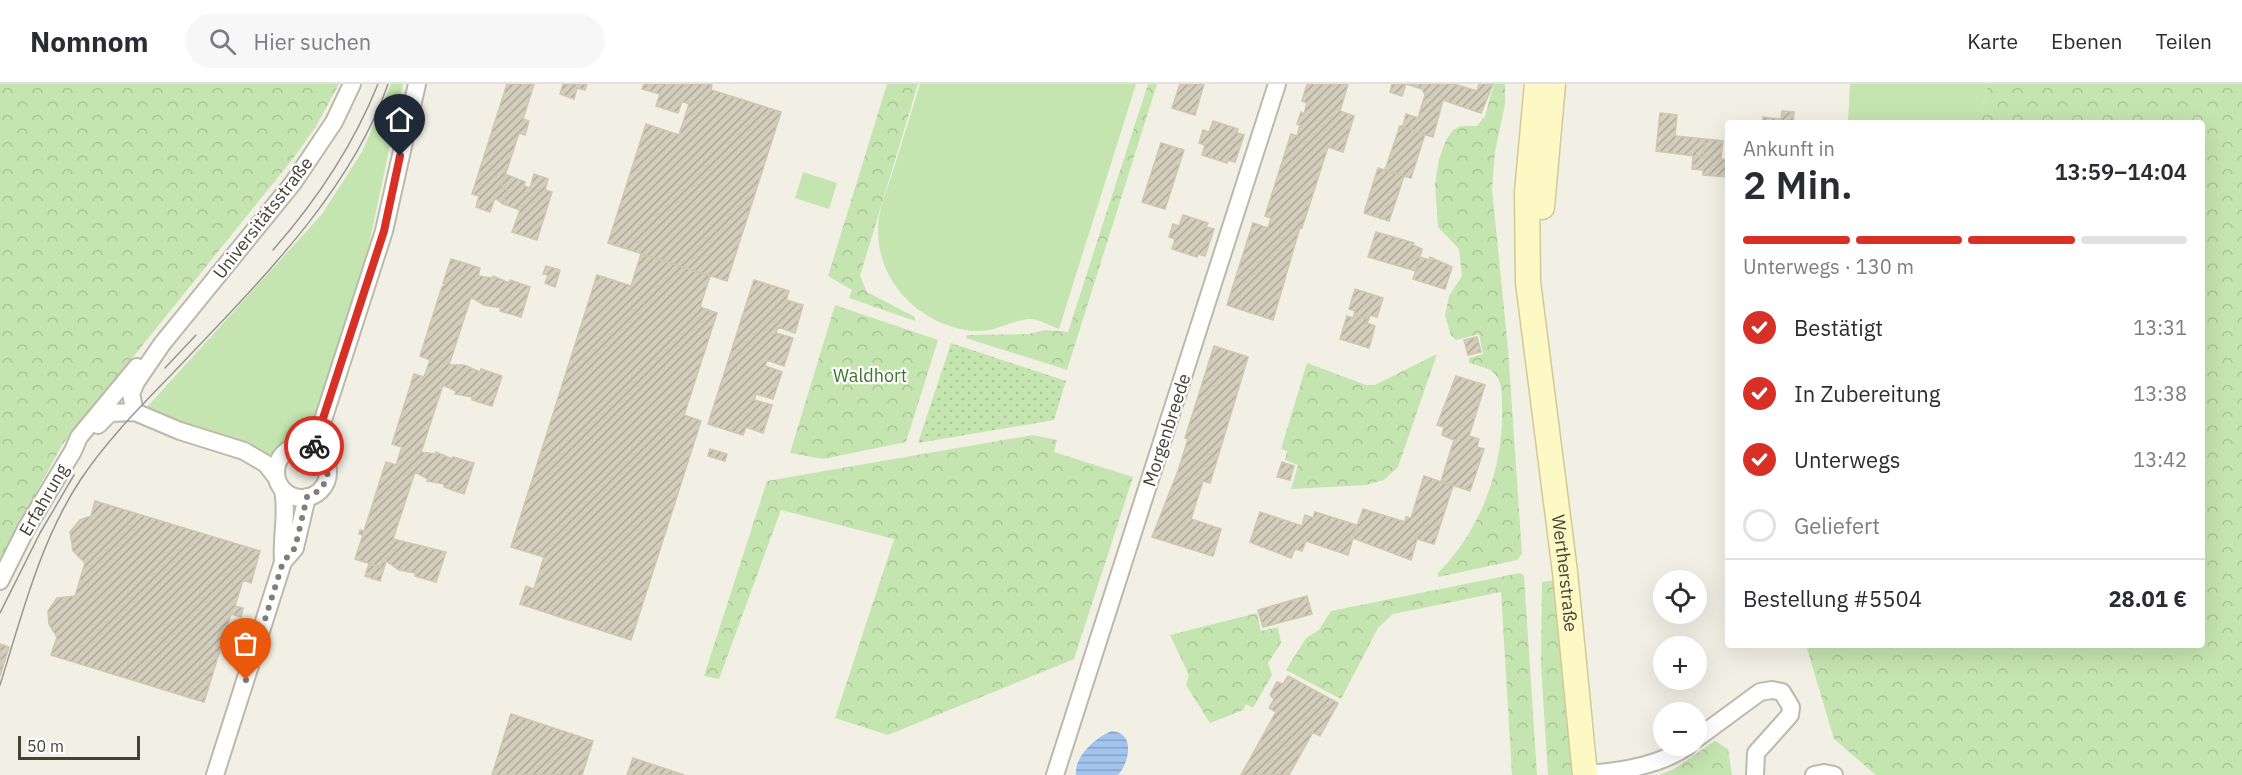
<!DOCTYPE html>
<html lang="de">
<head>
<meta charset="utf-8">
<style>
	:root { --surface:#fff; --page:#f7f7f7; --text:#2b2b33; --muted:#7c7c81; --line:#e1e1e2; --accent:#d93025 }
	body { margin:0; font-family:"IBM Plex Sans",sans-serif; background:var(--page); color:var(--text); height:100vh; display:flex; flex-direction:column; font-size:22px; white-space:nowrap }
	* { box-sizing:border-box; margin:0 }
	p { font-size:20px; color:var(--muted) }
	.icon { flex:none; width:33px; height:33px; fill:none; stroke:currentColor; stroke-width:2; stroke-linecap:round; stroke-linejoin:round }
	.map { position:relative; flex:1; overflow:hidden }
	.panel { position:absolute; left:1725px; top:36px; width:480px; height:528px; display:flex; flex-direction:column; background:var(--surface); border-radius:6px; box-shadow:0 6px 24px #0002 }
	.panel>* { flex:none }
	.buttons { position:absolute; left:1653px; top:486px; display:grid; gap:12px }
	.buttons a { display:grid; place-items:center; width:54px; height:54px; border-radius:50%; background:var(--surface); box-shadow:0 6px 24px #0002; font-size:30px }
	.scale { position:absolute; left:18px; bottom:15px; width:122px; box-sizing:border-box; padding-left:6px; border:3px solid #444135; border-top:0; font-size:16px; line-height:21px; white-space:nowrap; color:#444135; -webkit-text-stroke:4px #fff; paint-order:stroke }
	.pin { position:absolute; display:grid; place-items:center; width:51px; height:51px; color:#fff; margin:-62px -26px; border-radius:50% 50% 50% 0; rotate:-45deg; box-shadow:0 0 6px #0007 }
	.pin .icon { rotate:45deg }
	.courier { position:absolute; display:grid; place-items:center; width:60px; height:60px; margin:-30px; border:4px solid #d93025; border-radius:50%; background:#fff; color:#222; box-shadow:0 2px 8px #0007 }
	.summary em { font-style:normal; font-weight:600 }
	.summary div { display:flex; flex-direction:column-reverse }
	.summary { display:flex; align-items:center; justify-content:space-between; height:102px; padding:0 18px }
	h1 { font-size:39px; font-weight:600; line-height:45px }
	.bar { display:grid; grid-template-columns:repeat(4,1fr); gap:9px 6px; align-content:center; height:72px; padding:0 18px }
	.bar i { height:8px; border-radius:4px; background:var(--line) }
	.bar .active { background:var(--accent) }
	.bar p { grid-column:span 4 }
	.line { display:flex; align-items:center; gap:15px; padding:0 18px; border-top:2px solid var(--line) }
	.line div { flex:1 }
	ol { padding:0 18px; list-style:none }
	li { display:flex; align-items:center; gap:18px; height:66px }
	li p { margin-inline-start:auto }
	li .icon { padding:6px; border-radius:50%; background:var(--accent); color:#fff; stroke-width:4 }
	li:last-child { color:var(--muted) }
	li i { width:33px; height:33px; border:3px solid var(--line); border-radius:50% }
	header { display:flex; align-items:center; gap:36px; box-sizing:border-box; height:84px; padding:0 30px; background:var(--surface); border-bottom:2px solid var(--line) }
	header strong { font-size:28px }
	nav { display:flex; gap:33px; margin-inline-start:auto; font-size:21px }
	.search { width:420px; height:54px; background:var(--page); display:flex; align-items:center; gap:15px; box-sizing:border-box; padding:0 21px; border-radius:33px; color:var(--muted); font-size:22px }
	.map>svg:first-child { display:block }
	.grass { fill:#c4e5af }
	.forest { fill:url(#forest-crowns) }
	.garden { fill:url(#garden-dots) }
	.water { fill:url(#water-rules) }
	.building { fill:url(#building-hatch); stroke:#cec6ae; stroke-width:1.5 }
	.lines { fill:none; stroke-linecap:round; stroke-linejoin:round }
	.street-casing { stroke:#bdb9a8; stroke-width:20 }
	.secondary-casing { stroke:#d1ca96; stroke-width:27 }
	.street { stroke:#fff; stroke-width:16 }
	.secondary { stroke:#fdf8c4; stroke-width:24 }
	.tram { stroke:#959595; stroke-width:1.5 }
	.done { stroke:#817e73; stroke-width:6; stroke-dasharray:0 10.8 }
	.route { stroke:#d93025; stroke-width:8 }
	.labels { text-anchor:middle; stroke-width:4.5; stroke-linejoin:round; paint-order:stroke }
	.street-label { font-size:18px; fill:#444135; stroke:#fff }
	.park-label { font-size:18px; fill:#3b742a; stroke:#fff }
</style>
</head>
<body>
<header>
<strong>Nomnom</strong>
<div class="search"><svg class="icon" aria-label="search" viewBox="0 0 24 24"><circle cx="10" cy="10" r="6"/><path d="M15 15l6 6"/></svg>Hier suchen</div>
<nav><a>Karte</a><a>Ebenen</a><a>Teilen</a></nav>
</header>
<div class="map">
<svg width="2242" height="691" viewBox="0 0 2242 691">
	<defs>
		<pattern id="forest-crowns" width="20" height="18" patternUnits="userSpaceOnUse" patternTransform="scale(1.5)"><rect width="20" height="18" fill="#c4e5af"/><path d="M2 6a3 3 0 1 1 6 0M12 15a3 3 0 1 1 6 0" fill="none" stroke="#aac697"/></pattern>
		<pattern id="garden-dots" width="8" height="8" patternUnits="userSpaceOnUse" patternTransform="scale(1.5)"><rect width="8" height="8" fill="#c4e5af"/><path d="M2 2h.1M6 6h.1" fill="none" stroke="#aac697" stroke-width="1.8" stroke-linecap="round"/></pattern>
		<pattern id="water-rules" width="6" height="5" patternUnits="userSpaceOnUse" patternTransform="scale(1.5)"><rect width="6" height="5" fill="#a2c4ee"/><path d="M0 2.5h6" fill="none" stroke="#86a1c2"/></pattern>
		<pattern id="building-hatch" width="6" height="6" patternUnits="userSpaceOnUse" patternTransform="scale(1.5)"><rect width="6" height="6" fill="#d3cdbb"/><path d="M-1 1l2-2M0 6l6-6M5 7l2-2" fill="none" stroke="#ada899"/></pattern>
	</defs>
	<rect width="100%" height="100%" fill="#f2f0e5"/>
	<path class="grass" d="M 391,0 L 403,0 L 366,175 L 313,355 C 292,351 280,358 268,376 L 183,344 L 152,327 L 148,322 L 322,130 L 362,68 Z
		M 920,0 L 1136,0 L 1059,245 C 1051,242 1037,234 1029,235 C 1007,237 994,251 966,246 C 918,238 877,197 878,145 C 878,126 887,106 893,87 C 902,58 911,29 920,0 Z
		M 1850,0 L 1988,0 L 1979,39 L 1848,39 Z
		M 803,88 L 837,99 L 829,125 L 795,114 Z"/>
	<path class="forest" d="M 0,0 L 339,0 L 315,44 L 292,76 L 62,361 L 0,475 Z
		M 887,0 L 918,0 L 860,192 L 867,208 L 915,233 L 915,237 L 849,214 L 852,206 L 828,192 Z
		M 1148,0 L 1157,0 L 1067,286 L 966,254 L 967,251 L 1028,250 L 1046,246 L 1068,248 Z
		M 1494,0 L 1505,0 L 1505,20 L 1495,68 L 1492,105 L 1508,265 L 1522,470 L 1517,476 L 1438,493 L 1438,489 C 1480,447 1504,384 1502,324 C 1502,313 1503,298 1494,289 C 1488,283 1477,282 1469,279 L 1469,274 L 1483,270 L 1479,250 L 1456,256 L 1451,252 L 1445,231 L 1449,212 L 1462,192 L 1459,165 L 1438,143 L 1435,100 L 1439,75 L 1446,56 L 1453,46 L 1461,42 L 1477,42 L 1485,32 Z
		M 1988,0 L 2242,0 L 2242,691 L 1876,691 L 1834,655 L 1806,561 L 2202,561 L 2202,39 L 1979,39 Z
		M 835,221 L 938,256 L 906,358 L 823,375 L 790,369 Z
		M 1437,270 L 1398,383 L 1384,396 L 1366,401 L 1291,405 L 1298,381 L 1285,376 L 1287,367 L 1281,365 L 1307,279 L 1366,301 L 1375,301 Z
		M 1033,351 L 1057,356 L 1054,368 L 1133,393 L 1074,575 L 888,651 L 835,634 L 894,455 L 781,426 L 719,595 L 704,592 L 767,397 Z
		M 1520,489 L 1524,492 L 1537,691 L 1512,691 L 1501,508 L 1393,530 L 1378,544 L 1341,615 L 1286,586 L 1306,554 L 1319,546 L 1331,527 Z
		M 1556,496 L 1574,691 L 1548,691 L 1541,581 L 1542,498 Z
		M 1257,529 L 1261,547 L 1278,543 L 1281,559 L 1268,579 L 1272,591 L 1253,624 L 1246,620 L 1243,626 L 1210,639 L 1186,601 L 1189,591 L 1170,551 Z
		M 1715,657 L 1728,665 L 1732,691 L 1659,691 L 1674,685 Z"/>
	<path class="garden" d="M 951,259 L 1066,297 L 1054,336 L 918,359 Z"/>
	<path class="water" d="M 1112,647 C 1136,649 1129,679 1118,691 L 1076,691 C 1074,672 1096,653 1112,647 Z"/>
	<path class="building" d="M 507,0 L 534,0 L 523,35 L 529,37 L 525,51 L 519,49 L 501,104 L 508,106 L 503,120 L 495,114 L 490,128 L 476,123 L 479,112 L 472,110 Z
		M 563,0 L 587,0 L 585,6 L 577,4 L 574,15 L 560,10 Z
		M 644,0 L 712,0 L 711,6 L 781,28 L 727,197 L 608,159 L 646,40 L 679,51 L 689,20 L 682,17 L 678,29 L 656,22 L 660,10 L 642,5 Z
		M 1180,0 L 1204,0 L 1195,31 L 1172,24 Z
		M 1307,0 L 1348,0 L 1340,27 L 1354,32 L 1343,68 L 1328,63 L 1302,144 L 1300,143 L 1273,236 L 1227,221 L 1253,139 L 1268,144 L 1271,134 L 1265,132 L 1291,50 L 1297,52 L 1300,41 L 1297,40 L 1301,28 L 1304,30 L 1307,19 L 1302,17 Z
		M 1392,0 L 1406,0 L 1402,12 L 1390,8 Z
		M 1406,0 L 1454,0 L 1477,7 L 1479,0 L 1493,0 L 1481,29 L 1443,16 L 1433,53 L 1399,42 L 1403,42 L 1406,30 L 1418,34 L 1425,11 L 1422,5 Z
		M 1782,27 L 1794,28 L 1793,39 L 1762,39 L 1763,33 L 1781,35 Z
		M 1660,29 L 1677,31 L 1675,52 L 1705,55 L 1703,73 L 1656,67 Z
		M 1213,37 L 1238,45 L 1237,49 L 1244,51 L 1235,78 L 1228,76 L 1227,79 L 1202,71 L 1205,61 L 1199,59 L 1203,46 L 1209,48 Z
		M 1400,42 L 1425,50 L 1411,94 L 1385,86 Z
		M 1705,55 L 1723,57 L 1721,75 L 1728,76 L 1728,93 L 1703,91 L 1703,86 L 1692,85 L 1693,72 L 1703,73 Z
		M 1161,59 L 1184,66 L 1165,125 L 1142,118 Z
		M 1378,84 L 1404,92 L 1389,137 L 1364,129 Z
		M 505,90 L 525,98 L 524,102 L 530,104 L 534,90 L 548,95 L 545,106 L 552,108 L 537,156 L 512,148 L 520,126 L 503,120 L 508,106 L 501,104 Z
		M 1183,131 L 1208,139 L 1206,143 L 1214,145 L 1205,172 L 1198,170 L 1197,173 L 1172,165 L 1175,155 L 1169,153 L 1173,140 L 1179,142 Z
		M 1376,148 L 1414,159 L 1413,161 L 1422,165 L 1416,187 L 1368,173 Z
		M 641,170 L 710,192 L 700,223 L 717,229 L 684,331 L 701,337 L 631,556 L 520,520 L 526,502 L 534,505 L 544,473 L 511,463 L 597,191 L 631,202 Z
		M 1420,173 L 1429,176 L 1430,173 L 1452,183 L 1445,205 L 1413,195 Z
		M 451,175 L 480,184 L 478,192 L 492,194 L 493,192 L 509,199 L 510,196 L 530,203 L 521,233 L 500,227 L 501,224 L 484,221 L 471,213 L 449,281 L 464,281 L 480,288 L 481,285 L 502,292 L 492,322 L 472,316 L 472,313 L 455,310 L 456,307 L 443,301 L 421,368 L 436,370 L 436,368 L 452,375 L 453,373 L 474,379 L 464,410 L 444,403 L 444,400 L 427,397 L 428,395 L 415,388 L 393,455 L 446,468 L 436,498 L 415,492 L 416,489 L 399,486 L 386,477 L 384,484 L 355,475 L 363,451 L 359,450 L 360,446 L 364,447 L 386,378 L 396,381 L 402,363 L 392,360 L 414,290 L 424,293 L 430,276 L 420,272 L 442,203 L 445,200 L 443,199 Z
		M 546,182 L 560,186 L 555,203 L 545,199 L 548,191 L 543,190 Z
		M 754,196 L 789,207 L 786,216 L 803,221 L 795,249 L 778,243 L 776,249 L 793,254 L 784,282 L 767,276 L 765,282 L 782,288 L 773,315 L 756,310 L 754,316 L 772,321 L 763,349 L 746,343 L 743,351 L 708,340 Z
		M 1355,205 L 1383,214 L 1377,233 L 1370,231 L 1369,235 L 1354,231 L 1355,227 L 1349,225 Z
		M 1354,231 L 1369,235 L 1367,239 L 1375,242 L 1369,264 L 1340,255 L 1347,232 L 1353,234 Z
		M 1477,253 L 1481,268 L 1468,271 L 1464,256 Z
		M 1214,262 L 1248,273 L 1210,399 L 1203,397 L 1191,435 L 1221,445 L 1213,472 L 1152,453 L 1178,387 L 1188,355 L 1185,354 Z
		M 1456,292 L 1485,301 L 1469,352 L 1479,355 L 1477,363 L 1484,365 L 1470,407 L 1441,397 L 1454,356 L 1442,351 L 1444,343 L 1437,341 Z
		M 710,365 L 727,370 L 725,377 L 708,372 Z
		M 1282,378 L 1294,382 L 1290,396 L 1277,393 Z
		M 1424,392 L 1453,402 L 1434,460 L 1417,455 L 1411,476 L 1353,454 L 1363,425 L 1405,438 L 1406,433 L 1411,434 Z
		M 95,417 L 260,467 L 251,499 L 243,496 L 235,522 L 243,524 L 241,533 L 231,530 L 204,618 L 51,571 L 57,553 L 49,540 L 48,527 L 57,514 L 75,512 L 85,479 L 73,467 L 70,448 L 80,436 L 91,432 Z
		M 1260,428 L 1302,442 L 1305,431 L 1313,434 L 1315,428 L 1357,441 L 1348,471 L 1306,457 L 1302,467 L 1295,465 L 1291,474 L 1250,458 Z
		M 369,480 L 384,484 L 380,497 L 365,492 Z
		M 1307,512 L 1312,530 L 1263,543 L 1258,526 Z
		M 0,560 L 9,563 L 0,592 Z
		M 1288,592 L 1338,619 L 1320,652 L 1313,648 L 1289,691 L 1241,691 L 1276,628 L 1269,624 L 1274,615 L 1270,611 L 1277,598 L 1283,600 Z
		M 511,630 L 593,657 L 582,691 L 492,691 Z
		M 633,674 L 684,691 L 627,691 Z"/>
	<g class="lines">
		<g class="street-casing">
			<path id="street" d="M 135,328 L 131,310 L 136,298 L 162,260 L 293,99 L 334,38 L 352,0
				M 98,341 L 110,329 L 135,328 L 180,347 L 244,367 L 266,380 L 276,393
				M276 388a26 26 0 1 1 52 0a26 26 0 1 1-52 0Z
				M 314,364 L 384,147 L 417,0
				M 283,478 L 295,464 L 307,413
				M 0,497 L 26,445 L 73,367 L 79,353 L 137,283
				M 1696,655 L 1760,608 L 1772,606 L 1782,608 L 1791,623 L 1790,631 L 1756,669 L 1755,691
				M 1585,690 C 1620,688 1659,682 1688,662
				M 215,691 L 283,478 C 281,453 288,430 283,406
				M 1055,691 L 1277,0
				M 1814,691 L 1824,689 L 1834,691"/>
		</g>
		<g class="secondary-casing">
			<g id="secondary">
				<path id="s1" d="M 1537,0 L 1527,108 L 1528,198 L 1565,488 L 1585,691"/>
				<path d="M 1542,123 L 1553,0"/>
			</g>
		</g>
		<use href="#street" class="street"/>
		<use href="#secondary" class="secondary"/>
		<path class="tram" d="M 273,166 C 317,116 353,62 378,0
			M 165,284 L 196,251
			M 0,529 L 40,449 L 74,391
			M 0,601 C 22,531 40,457 81,395 C 107,356 141,322 173,289 C 252,205 350,111 388,0"/>
	</g>
	<g class="lines">
		<path class="done" d="M 246,596 L 283,478 L 295,464 L 307,413 C 324,407 334,390 323,373 C 321,369 316,366 314,362"/>
		<path class="route" d="M 314,362 L 384,147 L 400,72"/>
	</g>
	<g class="labels">
		<g class="street-label">
			<text transform="translate(263 134) rotate(-52)" y="6">Universitätsstraße</text>
			<text transform="translate(1167 346) rotate(-72)" y="6">Morgenbreede</text>
			<text transform="translate(44 416) rotate(-60)" y="6">Erfahrung</text>
			<text dy="6" stroke="none"><textPath href="#s1" startOffset="492">Wertherstraße</textPath></text>
		</g>
		<g class="park-label">
			<text x="870" y="298">Waldhort</text>
		</g>
	</g>
</svg>
<div class="buttons">
<a><svg class="icon" aria-label="locate" viewBox="0 0 24 24"><circle cx="12" cy="12" r="6"/><path d="M12 2v4M12 18v4M2 12h4M18 12h4"/></svg></a>
<a>+</a>
<a>−</a>
</div>
<div class="scale">50 m</div>
<div class="pin" style="left:246px;top:596px;background:#ea580c"><svg class="icon" aria-label="bag" viewBox="0 0 24 24"><path d="M5 8h14l-1 12H6zM9 8a3 3 0 0 1 6 0"/></svg></div>
<div class="pin" style="left:400px;top:72px;background:#1f2937"><svg class="icon" aria-label="home" viewBox="0 0 24 24"><path d="M3 11l9-7 9 7M6 9v11h12V9"/></svg></div>
<div class="courier" style="left:314px;top:362px"><svg class="icon" aria-label="bike" viewBox="0 0 24 24"><circle cx="6" cy="16" r="4"/><circle cx="18" cy="16" r="4"/><path d="M6 16l4-8h5l3 8M10 8l3 8H6M13 5h3"/></svg></div>
<section class="panel">
<div class="summary"><div><h1>2 Min.</h1><p>Ankunft in</p></div><em>13:59–14:04</em></div>
<div class="bar"><i class="active"></i><i class="active"></i><i class="active"></i><i></i><p>Unterwegs · 130 m</p></div>
<ol>
<li><svg class="icon" aria-label="check" viewBox="0 0 24 24"><path d="M5 12l5 5 9-10"/></svg>Bestätigt<p>13:31</p></li>
<li><svg class="icon" aria-label="check" viewBox="0 0 24 24"><path d="M5 12l5 5 9-10"/></svg>In Zubereitung<p>13:38</p></li>
<li><svg class="icon" aria-label="check" viewBox="0 0 24 24"><path d="M5 12l5 5 9-10"/></svg>Unterwegs<p>13:42</p></li>
<li><i></i>Geliefert</li>
</ol>
<div class="line" style="height:78px"><div>Bestellung #5504</div><b>28.01 €</b></div>
</section>
</div>
</body>
</html>
